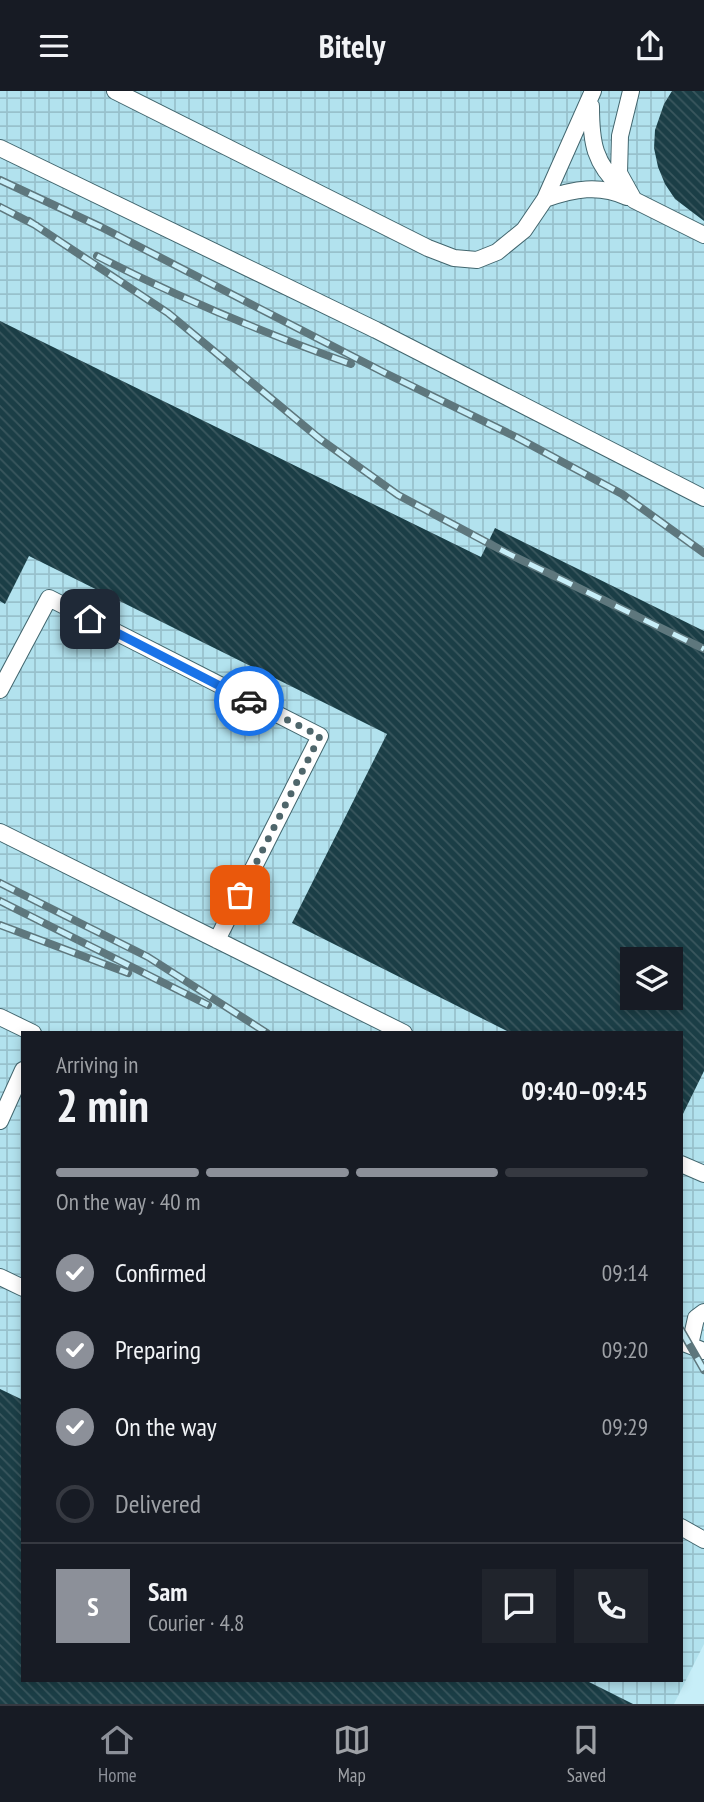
<!DOCTYPE html>
<html lang="en">
<head>
<meta charset="utf-8">
<style>
	:root { --surface:#171b24; --page:#20242c; --text:#f1f3f6; --muted:#9ea1a6; --line:#363941; --accent:#8c9099 }
	body { margin:0; font-family:"PT Sans Narrow",sans-serif; background:var(--page); color:var(--text); height:100vh; display:flex; flex-direction:column; font-size:26px; white-space:nowrap }
	* { box-sizing:border-box; margin:0 }
	p { font-size:23px; color:var(--muted) }
	.icon { flex:none; width:38px; height:38px; fill:none; stroke:currentColor; stroke-width:2; stroke-linecap:round; stroke-linejoin:round }
	.map { position:relative; flex:1; overflow:hidden }
	.details { position:absolute; left:21px; top:940px; width:662px; height:651px; display:flex; flex-direction:column; background:var(--surface); border-radius:0px; box-shadow:0 4px 10px #0003 }
	.details>* { flex:none }
	.controls { position:absolute; left:620px; top:856px; display:grid; gap:14px }
	.controls a { display:grid; place-items:center; width:63px; height:63px; border-radius:0px; background:var(--surface); box-shadow:0 4px 10px #0003; font-size:35px }
	.pin { position:absolute; display:grid; place-items:center; width:60px; height:60px; color:#fff; margin:-30px; border-radius:14px; box-shadow:0 4px 10px #0006 }
	.courier { position:absolute; display:grid; place-items:center; width:70px; height:70px; margin:-35px; border:5px solid #1a73e8; border-radius:50%; background:#fff; color:#222; box-shadow:0 2px 9px #0007 }
	.summary em { font-style:normal; font-weight:800 }
	.summary div { display:flex; flex-direction:column-reverse }
	.summary { display:flex; align-items:center; justify-content:space-between; height:119px; padding:0 35px }
	h1 { font-size:46px; font-weight:800; line-height:52px }
	.bar { display:grid; grid-template-columns:repeat(4,1fr); gap:10px 7px; align-content:center; height:84px; padding:0 35px }
	.bar i { height:9px; border-radius:5px; background:var(--line) }
	.bar .active { background:var(--accent) }
	.bar p { grid-column:span 4 }
	.line { display:flex; align-items:center; gap:18px; padding:0 35px; border-top:2px solid var(--line) }
	.line div { flex:1 }
	.round { display:grid; place-items:center; flex:none; width:74px; height:74px; border-radius:0px; background:var(--page) }
	ol { padding:0 35px; list-style:none }
	li { display:flex; align-items:center; gap:21px; height:77px }
	li p { margin-inline-start:auto }
	li .icon { padding:7px; border-radius:50%; background:var(--accent); color:#fff; stroke-width:4 }
	li:last-child { color:var(--muted) }
	li i { width:38px; height:38px; border:4px solid var(--line); border-radius:50% }
	header { display:flex; justify-content:space-between; align-items:center; height:91px; padding:0 35px; background:var(--surface); font-size:32px; font-weight:800 }
	.tab-bar { display:flex; justify-content:space-around; align-items:center; height:98px; border-top:2px solid var(--line); background:var(--surface); font-size:19px; color:var(--muted) }
	.tab-bar a { display:grid; justify-items:center; gap:4px }
	.tab-bar .active { color:var(--accent) }
	.map>svg:first-child { display:block }
	.industrial { fill:url(#industrial-grid); fill-rule:evenodd }
	.building { fill:url(#building-back-hatch); fill-rule:evenodd }
	.lines { fill:none; stroke-linecap:round; stroke-linejoin:round }
	.lane-casing { stroke:#42666e; stroke-width:18 }
	.lane { stroke:#fff; stroke-width:16 }
	.rail-casing { stroke:#5e777d; stroke-width:8 }
	.rail { stroke:#c7eef8; stroke-width:5; stroke-dasharray:16; stroke-linecap:butt }
	.done { stroke:#4e666b; stroke-width:7; stroke-dasharray:0 12.6 }
	.route { stroke:#1a73e8; stroke-width:9 }
</style>
</head>
<body>
<header><svg class="icon" aria-label="menu" viewBox="0 0 24 24"><path d="M4 6h16M4 12h16M4 18h16"/></svg>Bitely<svg class="icon" aria-label="share" viewBox="0 0 24 24"><path d="M12 15V3M7 8l5-5 5 5M5 13v7h14v-7"/></svg></header>
<div class="map">
<svg width="704" height="1613" viewBox="0 0 704 1613">
	<defs>
		<pattern id="industrial-grid" width="8" height="8" patternUnits="userSpaceOnUse" patternTransform="scale(1.75)"><rect width="8" height="8" fill="#b2e2ee"/><path d="M0 4h8M4 0v8" fill="none" stroke="#98c1cc"/></pattern>
		<pattern id="building-back-hatch" width="6" height="6" patternUnits="userSpaceOnUse" patternTransform="scale(1.75)"><rect width="6" height="6" fill="#1b3e46"/><path d="M-1 5l2 2M0 0l6 6M5-1l2 2" fill="none" stroke="#3a575e"/></pattern>
	</defs>
	<rect width="100%" height="100%" fill="#c7eef8"/>
	<path class="industrial" d="M 0,0 L 704,0 L 704,1553 L 674,1613 L 0,1613 ZM 632,868 L 670,868 L 670,906 L 632,906 ZM 23,942 L 681,942 L 681,1589 L 23,1589 Z"/>
	<path class="building" d="M 672,0 L 704,0 L 704,130 L 675,108 L 665,93 L 658,76 L 654,57 L 655,39 L 664,13 Z
		M 0,230 L 481,466 L 495,437 L 704,540 L 704,980 L 681,1027 L 681,942 L 511,942 L 292,832 L 387,643 L 29,465 L 5,513 L 0,510 ZM 632,868 L 670,868 L 670,906 L 632,906 Z
		M 0,1298 L 23,1309 L 23,1589 L 585,1589 L 633,1613 L 0,1613 Z"/>
	<g class="lines">
		<g class="lane-casing">
			<path id="lane" d="M 115,0 L 428,157 L 454,167 L 477,169 L 497,161 L 524,139 L 545,108 L 593,0
				M 631,0 L 620,45 L 619,82 L 634,109 L 704,144
				M 591,15 C 591,52 594,72 622,98
				M 0,57 L 376,239 L 704,407
				M 545,108 C 574,98 599,93 627,106
				M 0,599 L 49,507 L 320,645 L 217,849
				M 0,741 L 404,942
				M 0,926 L 33,942
				M 0,1030 L 23,979
				M 681,1073 L 704,1083
				M 0,1186 L 23,1197
				M 681,1251 L 704,1260
				M 690,1254 L 696,1227 L 704,1221
				M 681,1436 L 704,1449"/>
		</g>
		<use href="#lane" class="lane"/>
		<g class="rail-casing">
			<path id="rail" d="M 0,89 L 101,136 L 385,282 L 516,346 L 622,403 L 704,462
				M 0,116 L 37,135
				M 29,130 L 168,222 L 320,348 L 398,404 L 505,461 L 704,558
				M 97,165 C 179,207 264,242 351,273
				M 0,792 L 148,866 L 267,942
				M 0,810 L 208,914
				M 0,834 L 128,882
				M 681,1239 L 704,1279"/>
		</g>
		<use href="#rail" class="rail"/>
	</g>
	<g class="lines">
		<path class="done" d="M 240,804 L 320,645 L 249,610"/>
		<path class="route" d="M 90,528 L 249,610"/>
	</g>
</svg>
<div class="controls">
<a><svg class="icon" aria-label="layers" viewBox="0 0 24 24"><path d="M12 4l9 5-9 5-9-5zM3 14l9 5 9-5"/></svg></a>
</div>
<div class="pin" style="left:240px;top:804px;background:#ea580c"><svg class="icon" aria-label="bag" viewBox="0 0 24 24"><path d="M5 8h14l-1 12H6zM9 8a3 3 0 0 1 6 0"/></svg></div>
<div class="pin" style="left:90px;top:528px;background:#1f2937"><svg class="icon" aria-label="home" viewBox="0 0 24 24"><path d="M3 11l9-7 9 7M6 9v11h12V9"/></svg></div>
<div class="courier" style="left:249px;top:610px"><svg class="icon" aria-label="car" viewBox="0 0 24 24"><path d="M5 17H2v-5l4-1 3-4h7l3 4 3 1v5h-3M9 17h6M6 11h13"/><circle cx="7" cy="17" r="2"/><circle cx="17" cy="17" r="2"/></svg></div>
<section class="details">
<div class="summary"><div><h1>2 min</h1><p>Arriving in</p></div><em>09:40–09:45</em></div>
<div class="bar"><i class="active"></i><i class="active"></i><i class="active"></i><i></i><p>On the way · 40 m</p></div>
<ol>
<li><svg class="icon" aria-label="check" viewBox="0 0 24 24"><path d="M5 12l5 5 9-10"/></svg>Confirmed<p>09:14</p></li>
<li><svg class="icon" aria-label="check" viewBox="0 0 24 24"><path d="M5 12l5 5 9-10"/></svg>Preparing<p>09:20</p></li>
<li><svg class="icon" aria-label="check" viewBox="0 0 24 24"><path d="M5 12l5 5 9-10"/></svg>On the way<p>09:29</p></li>
<li><i></i>Delivered</li>
</ol>
<div class="line" style="height:126px"><b class="round" style="background:var(--accent);color:#fff">S</b><div><b>Sam</b><p>Courier · 4.8</p></div><a class="round"><svg class="icon" aria-label="chat" viewBox="0 0 24 24"><path d="M4 5h16v11H9l-5 4z"/></svg></a><a class="round"><svg class="icon" aria-label="phone" viewBox="0 0 24 24"><path d="M5 4h4l2 5-3 2q2 4 5 5l2-3 5 2v4C11 20 4 13 5 4z"/></svg></a></div>
</section>
</div>
<nav class="tab-bar">
<a class="active"><svg class="icon" aria-label="home" viewBox="0 0 24 24"><path d="M3 11l9-7 9 7M6 9v11h12V9"/></svg>Home</a>
<a><svg class="icon" aria-label="map" viewBox="0 0 24 24"><path d="M3 6l6-2 6 2 6-2v14l-6 2-6-2-6 2zM9 4v14M15 6v14"/></svg>Map</a>
<a><svg class="icon" aria-label="saved" viewBox="0 0 24 24"><path d="M7 4h10v16l-5-4-5 4z"/></svg>Saved</a>
</nav>
</body>
</html>
